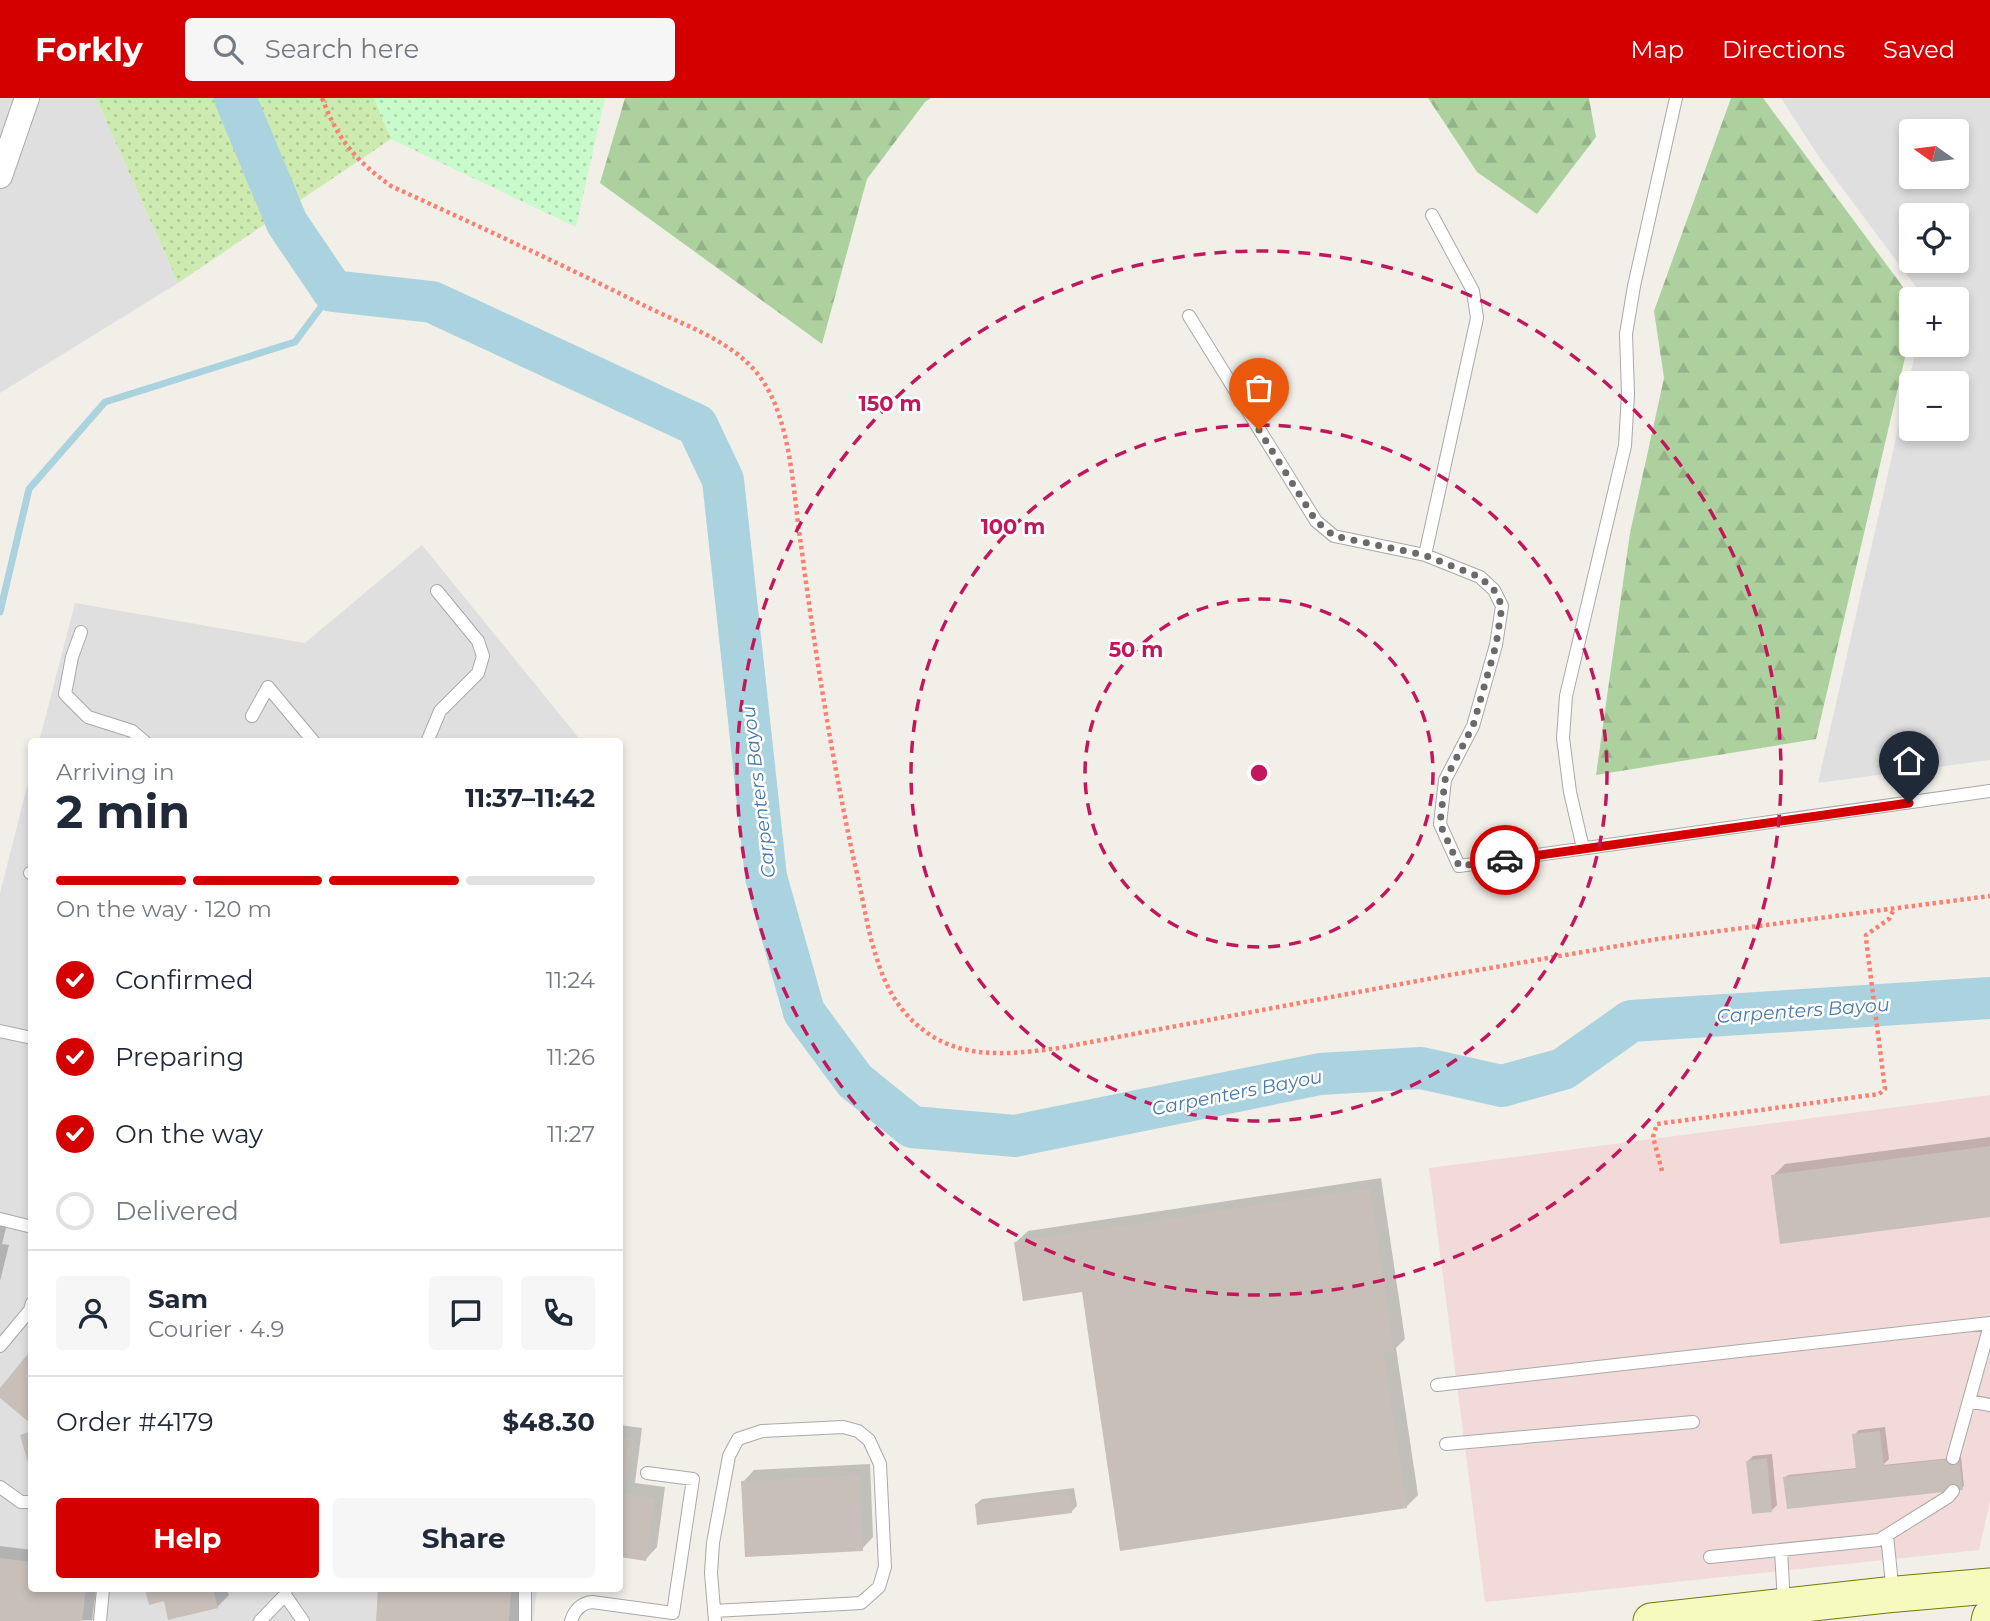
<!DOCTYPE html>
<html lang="en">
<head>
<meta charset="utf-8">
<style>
	:root { --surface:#fff; --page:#f6f6f7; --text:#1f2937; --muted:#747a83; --line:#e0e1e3; --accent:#d40000 }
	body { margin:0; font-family:Montserrat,sans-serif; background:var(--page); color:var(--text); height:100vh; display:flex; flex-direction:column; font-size:26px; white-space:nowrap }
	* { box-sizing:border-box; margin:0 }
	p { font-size:23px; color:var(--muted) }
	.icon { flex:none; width:38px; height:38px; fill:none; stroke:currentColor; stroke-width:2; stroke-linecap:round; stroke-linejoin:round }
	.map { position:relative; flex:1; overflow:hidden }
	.drawer { position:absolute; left:28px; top:640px; width:595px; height:854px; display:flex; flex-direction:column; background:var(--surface); border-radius:7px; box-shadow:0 4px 10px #0003 }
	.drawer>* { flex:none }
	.needle { width:46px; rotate:284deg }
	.buttons { position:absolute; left:1899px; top:21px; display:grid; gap:14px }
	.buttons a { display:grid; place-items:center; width:70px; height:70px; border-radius:7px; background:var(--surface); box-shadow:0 4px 10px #0003; font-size:35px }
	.pin { position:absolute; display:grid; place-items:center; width:60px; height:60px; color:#fff; margin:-72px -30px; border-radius:50% 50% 50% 0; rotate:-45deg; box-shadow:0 0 7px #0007 }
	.pin .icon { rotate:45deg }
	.courier { position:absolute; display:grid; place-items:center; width:70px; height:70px; margin:-35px; border:5px solid #d40000; border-radius:50%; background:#fff; color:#222; box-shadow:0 2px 9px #0007 }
	.overview em { font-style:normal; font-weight:700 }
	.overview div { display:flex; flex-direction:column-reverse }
	.overview { display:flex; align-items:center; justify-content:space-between; height:119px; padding:0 28px }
	h1 { font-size:46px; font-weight:700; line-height:52px }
	.bar { display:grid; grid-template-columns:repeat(4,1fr); gap:10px 7px; align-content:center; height:84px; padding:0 28px }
	.bar i { height:9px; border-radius:5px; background:var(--line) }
	.bar .active { background:var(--accent) }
	.bar p { grid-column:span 4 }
	.line { display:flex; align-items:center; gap:18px; padding:0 28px; border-top:2px solid var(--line) }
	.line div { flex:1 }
	.round { display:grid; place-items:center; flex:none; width:74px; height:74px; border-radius:7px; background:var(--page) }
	ol { padding:0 28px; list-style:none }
	li { display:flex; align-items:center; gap:21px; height:77px }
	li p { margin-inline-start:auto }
	li .icon { padding:7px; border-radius:50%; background:var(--accent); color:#fff; stroke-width:4 }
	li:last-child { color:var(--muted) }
	li i { width:38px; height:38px; border:4px solid var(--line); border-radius:50% }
	.cta { display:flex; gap:14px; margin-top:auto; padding:14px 28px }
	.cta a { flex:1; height:80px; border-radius:7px; background:var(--accent); color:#fff; font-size:28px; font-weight:700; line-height:80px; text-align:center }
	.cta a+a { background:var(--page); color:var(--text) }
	header { display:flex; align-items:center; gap:42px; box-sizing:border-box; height:98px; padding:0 35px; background:var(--accent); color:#fff }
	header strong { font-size:33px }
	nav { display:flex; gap:38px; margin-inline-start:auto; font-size:24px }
	.search { width:490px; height:63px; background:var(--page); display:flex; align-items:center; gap:18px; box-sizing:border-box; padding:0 24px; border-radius:7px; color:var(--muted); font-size:26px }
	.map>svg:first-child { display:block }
	.residential { fill:#e0dfdf; fill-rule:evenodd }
	.commercial { fill:#f2dad9 }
	.grass { fill:url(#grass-dots) }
	.forest { fill:url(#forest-firs) }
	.park { fill:url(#park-dots) }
	.shadow { fill:#0003 }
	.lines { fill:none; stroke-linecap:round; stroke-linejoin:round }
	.stream { stroke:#aad3df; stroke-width:7 }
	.river { stroke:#aad3df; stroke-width:42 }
	.building { fill:#c7bfb8 }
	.service-casing { stroke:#a9a9a9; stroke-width:14 }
	.minor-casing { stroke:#a9a9a9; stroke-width:26 }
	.secondary-casing { stroke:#707d05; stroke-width:37 }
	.path { stroke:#fa8072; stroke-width:4.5; stroke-dasharray:3.5 3.5; stroke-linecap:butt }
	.service { stroke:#fff; stroke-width:12 }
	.minor { stroke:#fff; stroke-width:24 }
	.secondary { stroke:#f7fabf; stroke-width:35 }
	.done { stroke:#6b6a68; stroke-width:7; stroke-dasharray:0 12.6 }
	.route { stroke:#d40000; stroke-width:9 }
	.ring { fill:none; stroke:#c2185b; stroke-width:3.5; stroke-dasharray:12 9 }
	.labels { text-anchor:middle; stroke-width:5; stroke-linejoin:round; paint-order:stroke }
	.water-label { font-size:19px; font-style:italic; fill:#4a7aab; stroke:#fff }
	.centre { fill:#c2185b; stroke:#fff; stroke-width:3.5 }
	.ring-label { font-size:21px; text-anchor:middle; font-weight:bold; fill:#c2185b; stroke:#fff; stroke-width:5; stroke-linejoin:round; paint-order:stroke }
</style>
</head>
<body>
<header>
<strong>Forkly</strong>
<div class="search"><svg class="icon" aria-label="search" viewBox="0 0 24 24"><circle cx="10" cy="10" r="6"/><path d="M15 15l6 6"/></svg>Search here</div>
<nav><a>Map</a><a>Directions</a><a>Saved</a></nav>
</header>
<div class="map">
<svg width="1990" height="1523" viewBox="0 0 1990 1523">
	<defs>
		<pattern id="grass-dots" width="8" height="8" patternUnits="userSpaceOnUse" patternTransform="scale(1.75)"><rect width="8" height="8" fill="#cdebb0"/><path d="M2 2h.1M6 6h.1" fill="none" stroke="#b0c997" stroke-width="1.8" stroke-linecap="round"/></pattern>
		<pattern id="forest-firs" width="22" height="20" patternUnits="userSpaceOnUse" patternTransform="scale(1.75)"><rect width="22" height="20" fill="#add19e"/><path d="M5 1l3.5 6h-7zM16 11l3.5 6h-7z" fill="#95b388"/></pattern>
		<pattern id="park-dots" width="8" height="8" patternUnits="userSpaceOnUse" patternTransform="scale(1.75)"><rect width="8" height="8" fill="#c8facc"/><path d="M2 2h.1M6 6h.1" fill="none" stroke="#acd6af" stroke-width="1.8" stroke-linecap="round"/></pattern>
	</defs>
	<rect width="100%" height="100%" fill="#f2efe9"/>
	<path class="residential" d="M 0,0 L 96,0 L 178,185 L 0,295 Z
		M 1781,0 L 1990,0 L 1990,662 L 1818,685 L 1917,247 L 1956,247 L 1956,201 L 1925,201 L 1819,59 ZM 1911,33 L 1956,33 L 1956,79 L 1911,79 ZM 1911,117 L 1956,117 L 1956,163 L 1911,163 ZM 1911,285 L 1956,285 L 1956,331 L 1911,331 Z
		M 422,447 L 578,639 L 579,644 L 39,644 L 75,505 L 305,545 Z
		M 31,673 L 32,1491 L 537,1491 L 533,1523 L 72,1523 L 0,1520 L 0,795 Z"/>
	<path class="commercial" d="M 1990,997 L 1990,1404 L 1979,1452 L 1485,1504 L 1429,1070 Z"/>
	<path class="grass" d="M 96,0 L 374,0 L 391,41 L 178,185 Z"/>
	<path class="forest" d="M 625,0 L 931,0 L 925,4 L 867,81 L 822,246 L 600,85 Z
		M 1428,0 L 1589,0 L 1596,39 L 1537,116 L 1477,74 Z
		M 1731,0 L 1763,0 L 1912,201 L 1911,234 L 1816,641 L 1596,677 L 1630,435 L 1664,280 L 1654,213 Z"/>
	<path class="park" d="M 374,0 L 605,0 L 576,129 L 391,41 Z"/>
	<path class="shadow" d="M 1990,1039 L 1990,1117 L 1773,1078 L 1785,1066 Z
		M 1381,1080 L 1405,1241 L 1396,1250 L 1418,1397 L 1406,1409 L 1016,1144 L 1028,1133 Z
		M 0,1125 L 7,1126 L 2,1146 L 9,1147 L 0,1183 Z
		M 620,1327 L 642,1330 L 635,1385 L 665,1389 L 657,1449 L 646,1461 L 620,1457 Z
		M 1885,1329 L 1889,1361 L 1883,1367 L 1961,1359 L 1964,1388 L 1962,1390 L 1785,1380 L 1788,1377 L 1857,1370 L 1854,1337 L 1859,1332 Z
		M 1772,1356 L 1777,1407 L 1772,1412 L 1748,1363 L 1753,1358 Z
		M 870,1366 L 873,1439 L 862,1451 L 743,1384 L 754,1372 Z
		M 1074,1390 L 1077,1408 L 1071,1414 L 976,1406 L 982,1401 Z
		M 0,1448 L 32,1452 L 32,1491 L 96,1491 L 92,1522 L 0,1523 Z
		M 147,1491 L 227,1491 L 229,1497 L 217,1509 L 165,1501 Z
		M 380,1491 L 521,1491 L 519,1523 L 378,1523 Z"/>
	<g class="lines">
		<path class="stream" d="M 0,514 L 29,391 L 105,304 L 295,244 L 333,193"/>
		<path class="river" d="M 235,0 L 287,125 L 333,193 L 432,204 L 697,327 L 723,382 L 766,779 L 804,914 L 855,983 L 912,1029 L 1015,1038 L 1320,976 L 1421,970 L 1502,988 L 1563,971 L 1631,923 L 1990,900"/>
	</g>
	<path class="building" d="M 1990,1048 L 1990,1119 L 1780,1146 L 1771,1077 Z
		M 1370,1090 L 1394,1254 L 1384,1256 L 1407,1410 L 1120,1453 L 1082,1194 L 1023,1203 L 1014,1144 Z
		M 32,1251 L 32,1323 L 30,1325 L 0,1300 L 0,1290 Z
		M 32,1333 L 32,1375 L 31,1375 L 20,1337 Z
		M 1880,1333 L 1884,1368 L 1959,1360 L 1963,1392 L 1787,1411 L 1783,1379 L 1856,1371 L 1852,1336 Z
		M 620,1339 L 632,1341 L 624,1396 L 655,1400 L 646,1463 L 620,1459 Z
		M 1767,1360 L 1772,1414 L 1752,1416 L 1746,1363 Z
		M 859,1377 L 863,1453 L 745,1459 L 741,1383 Z
		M 1069,1394 L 1072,1415 L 977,1427 L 975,1406 Z
		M 0,1460 L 32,1464 L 32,1491 L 86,1491 L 82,1523 L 0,1523 Z
		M 145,1491 L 213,1491 L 218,1510 L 168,1522 L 164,1503 L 149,1507 Z
		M 378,1491 L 511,1491 L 509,1523 L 376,1523 Z"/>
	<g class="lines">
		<g class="service-casing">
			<path id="service" d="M 1189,218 L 1316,423 L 1334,438 L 1425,457 L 1480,479 L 1494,492 L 1502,508 L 1496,547 L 1473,628 L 1445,682 L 1440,726 L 1459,768 L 1990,693
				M 1425,457 L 1477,220 L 1473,193 L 1432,117
				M 81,534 L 72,559 L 65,596 L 88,619 L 132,633 L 145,644
				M 252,618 L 268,589 L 314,644
				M 427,644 L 440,613 L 478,575 L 483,558 L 478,543 L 437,493
				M 1583,750 L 1570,694 L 1563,640 L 1566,598 L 1625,348 L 1628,296 L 1626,236 L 1634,188 L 1676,0
				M 30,775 L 32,775
				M 0,933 L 32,940
				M 0,1121 L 32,1129
				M 0,1248 L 30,1212 L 32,1205
				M 1437,1287 L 1990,1225
				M 1969,1303 L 1990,1307
				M 1446,1346 L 1693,1324
				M 1953,1360 L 1990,1227
				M 0,1389 L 21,1404 L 32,1404
				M 1887,1437 L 1893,1496
				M 1781,1452 L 1784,1505
				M 1710,1459 L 1879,1442 L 1948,1399 L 1953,1393
				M 285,1497 L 303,1523
				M 714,1513 L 861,1505 L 879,1489 L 885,1469 L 880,1366 L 869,1342 L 858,1333 L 843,1329 L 762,1333 L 738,1341 L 729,1358 L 713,1445 L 711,1475 L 715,1523
				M 100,1523 L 103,1491
				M 260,1523 L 285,1497 L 286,1491
				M 525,1523 L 525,1491
				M 571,1523 C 574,1513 581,1505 592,1504 L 673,1515 L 693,1381 L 647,1375"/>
		</g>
		<g class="minor-casing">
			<path id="minor" d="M 0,78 L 27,0"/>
		</g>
		<g class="secondary-casing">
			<path id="secondary" d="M 1651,1523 L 1886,1497 L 1990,1488
				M 1989,1523 L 1990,1519"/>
		</g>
		<path class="path" d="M 322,0 C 338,42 355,62 391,88 C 476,127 561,166 645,208 C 683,227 734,243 760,279 C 792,322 793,396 801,447 C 815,554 832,662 855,767 C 863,799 867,833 878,864 C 886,890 900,914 922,931 C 962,963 1012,956 1059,950 L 1444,878 L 1658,841 L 1990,798
			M 1662,1073 L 1653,1039 L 1657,1026 L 1879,996 L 1885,991 L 1866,841 L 1866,837 L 1889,821 L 1893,813"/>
		<use href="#service" class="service"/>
		<use href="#minor" class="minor"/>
		<use href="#secondary" class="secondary"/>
	</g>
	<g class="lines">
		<path class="done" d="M 1259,332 L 1316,423 L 1334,438 L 1424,457 L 1480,479 L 1494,492 L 1502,508 L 1496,547 L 1473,628 L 1445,682 L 1440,726 L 1459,768 L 1505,762"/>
		<path class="route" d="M 1505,762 L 1909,705"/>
	</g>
	<g class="ring">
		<circle cx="1259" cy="675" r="174"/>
		<circle cx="1259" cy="675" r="348"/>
		<circle cx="1259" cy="675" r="522"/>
	</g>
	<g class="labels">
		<g class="water-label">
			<text transform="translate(758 694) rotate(-97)" y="7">Carpenters Bayou</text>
			<text transform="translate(1803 912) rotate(-4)" y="7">Carpenters Bayou</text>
			<text transform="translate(1237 994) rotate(-11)" y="7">Carpenters Bayou</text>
		</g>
	</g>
	<circle cx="1259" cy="675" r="10" class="centre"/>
	<g class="ring-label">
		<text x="890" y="313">150 m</text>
		<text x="1013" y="436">100 m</text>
		<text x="1136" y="559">50 m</text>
	</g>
</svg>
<div class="buttons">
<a><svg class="needle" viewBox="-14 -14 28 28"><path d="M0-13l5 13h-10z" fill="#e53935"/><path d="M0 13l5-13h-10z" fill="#747a83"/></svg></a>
<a><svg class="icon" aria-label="locate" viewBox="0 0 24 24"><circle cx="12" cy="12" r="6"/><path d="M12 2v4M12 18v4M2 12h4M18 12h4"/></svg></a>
<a>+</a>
<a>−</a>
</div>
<div class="pin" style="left:1259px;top:332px;background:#ea580c"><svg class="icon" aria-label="bag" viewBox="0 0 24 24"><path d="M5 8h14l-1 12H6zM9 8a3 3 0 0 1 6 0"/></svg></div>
<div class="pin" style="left:1909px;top:705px;background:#1f2937"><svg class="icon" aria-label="home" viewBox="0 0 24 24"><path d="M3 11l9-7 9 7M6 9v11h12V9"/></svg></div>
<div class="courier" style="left:1505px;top:762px"><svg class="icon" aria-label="car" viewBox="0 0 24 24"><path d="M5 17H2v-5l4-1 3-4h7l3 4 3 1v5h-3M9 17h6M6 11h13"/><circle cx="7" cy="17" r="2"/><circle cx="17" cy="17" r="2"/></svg></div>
<section class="drawer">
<div class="overview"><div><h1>2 min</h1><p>Arriving in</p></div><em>11:37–11:42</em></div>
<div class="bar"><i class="active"></i><i class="active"></i><i class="active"></i><i></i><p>On the way · 120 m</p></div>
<ol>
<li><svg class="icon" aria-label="check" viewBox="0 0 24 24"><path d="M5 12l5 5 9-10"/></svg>Confirmed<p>11:24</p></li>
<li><svg class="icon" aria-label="check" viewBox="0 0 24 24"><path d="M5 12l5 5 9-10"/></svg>Preparing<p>11:26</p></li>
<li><svg class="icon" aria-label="check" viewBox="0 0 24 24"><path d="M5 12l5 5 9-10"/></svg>On the way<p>11:27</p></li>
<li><i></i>Delivered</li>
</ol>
<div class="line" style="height:126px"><a class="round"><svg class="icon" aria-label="person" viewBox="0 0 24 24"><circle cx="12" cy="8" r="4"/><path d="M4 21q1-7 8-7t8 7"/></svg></a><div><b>Sam</b><p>Courier · 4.9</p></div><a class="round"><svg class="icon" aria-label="chat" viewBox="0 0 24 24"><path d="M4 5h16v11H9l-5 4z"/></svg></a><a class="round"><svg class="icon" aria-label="phone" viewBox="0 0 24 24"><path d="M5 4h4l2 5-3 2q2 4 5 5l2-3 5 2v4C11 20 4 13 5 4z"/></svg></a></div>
<div class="line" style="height:91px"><div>Order #4179</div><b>$48.30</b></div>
<div class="cta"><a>Help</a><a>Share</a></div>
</section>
</div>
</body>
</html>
